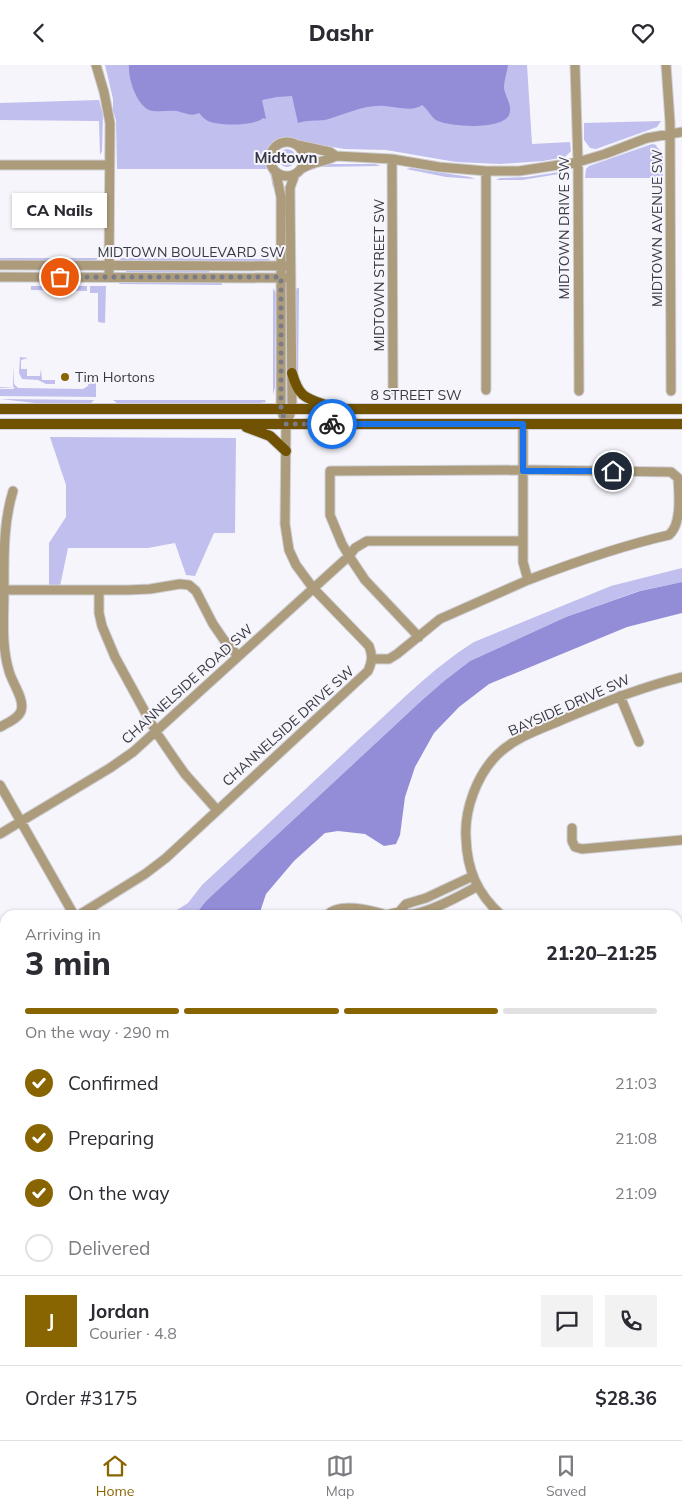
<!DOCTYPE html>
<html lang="en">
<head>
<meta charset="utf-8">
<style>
	:root { --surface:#fff; --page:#f2f2f3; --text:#2b2b33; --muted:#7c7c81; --line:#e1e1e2; --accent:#896502 }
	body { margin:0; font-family:Mulish,sans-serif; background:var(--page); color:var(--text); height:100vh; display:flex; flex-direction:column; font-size:19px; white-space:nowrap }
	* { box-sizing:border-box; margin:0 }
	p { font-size:16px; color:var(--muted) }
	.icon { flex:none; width:28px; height:28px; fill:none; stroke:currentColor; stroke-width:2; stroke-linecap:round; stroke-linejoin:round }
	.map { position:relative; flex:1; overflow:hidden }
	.side { position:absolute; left:0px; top:845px; width:682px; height:530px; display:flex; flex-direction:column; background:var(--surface); border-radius:15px 15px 0 0; box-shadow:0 1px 4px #0004 }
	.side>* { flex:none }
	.pin { position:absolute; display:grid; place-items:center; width:42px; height:42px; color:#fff; margin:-21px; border:2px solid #fff; border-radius:50%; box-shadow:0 1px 5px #0007 }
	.courier { position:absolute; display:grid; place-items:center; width:50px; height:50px; margin:-25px; border:4px solid #1a73e8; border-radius:50%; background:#fff; color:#222; box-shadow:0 1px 6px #0007 }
	.bubble { position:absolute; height:35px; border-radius:0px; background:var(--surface); box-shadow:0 1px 4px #0004; font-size:16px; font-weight:800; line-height:35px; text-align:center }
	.overview em { font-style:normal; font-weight:800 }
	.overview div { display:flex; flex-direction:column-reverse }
	.overview { display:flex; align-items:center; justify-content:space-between; height:85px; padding:0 25px }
	h1 { font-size:32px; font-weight:800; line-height:38px }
	.bar { display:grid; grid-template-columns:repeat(4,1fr); gap:8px 5px; align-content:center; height:60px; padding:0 25px }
	.bar i { height:6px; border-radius:4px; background:var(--line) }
	.bar .selected { background:var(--accent) }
	.bar p { grid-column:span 4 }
	.line { display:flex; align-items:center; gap:12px; padding:0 25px; border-top:1px solid var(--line) }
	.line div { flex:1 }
	.round { display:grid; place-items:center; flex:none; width:52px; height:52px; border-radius:0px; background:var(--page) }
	ol { padding:0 25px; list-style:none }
	li { display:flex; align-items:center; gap:15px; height:55px }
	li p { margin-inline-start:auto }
	li .icon { padding:5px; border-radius:50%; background:var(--accent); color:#fff; stroke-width:4 }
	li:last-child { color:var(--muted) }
	li i { width:28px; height:28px; border:2px solid var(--line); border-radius:50% }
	header { display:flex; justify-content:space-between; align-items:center; height:65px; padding:0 25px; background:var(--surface); font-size:22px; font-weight:800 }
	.tab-bar { display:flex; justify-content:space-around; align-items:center; height:70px; border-top:1px solid var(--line); background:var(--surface); font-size:14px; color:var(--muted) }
	.tab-bar a { display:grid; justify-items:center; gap:2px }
	.tab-bar .selected { color:var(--accent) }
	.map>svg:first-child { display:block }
	.green { fill:#c1bfee }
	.water { fill:#938cd7 }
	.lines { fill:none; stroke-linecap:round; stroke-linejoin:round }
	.minor-casing { stroke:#cfcfd7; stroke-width:11 }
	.major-casing { stroke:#cfcfd7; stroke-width:12 }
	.minor { stroke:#ad9c7c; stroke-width:9 }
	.major { stroke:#705202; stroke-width:10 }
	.done { stroke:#7b7b85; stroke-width:5; stroke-dasharray:0 9 }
	.route { stroke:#1a73e8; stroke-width:6 }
	.poi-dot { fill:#896502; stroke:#f5f5fb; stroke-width:2 }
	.labels { text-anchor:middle; stroke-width:4; stroke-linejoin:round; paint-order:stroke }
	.street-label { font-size:14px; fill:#393945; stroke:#f5f5fb }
	.poi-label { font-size:14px; fill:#393945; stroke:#f5f5fb; text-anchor:start }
	.neighbourhood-label { font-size:15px; font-weight:bold; fill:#393945; stroke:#f5f5fb }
</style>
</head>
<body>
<header><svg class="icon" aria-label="back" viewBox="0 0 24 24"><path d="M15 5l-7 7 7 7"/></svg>Dashr<svg class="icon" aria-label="heart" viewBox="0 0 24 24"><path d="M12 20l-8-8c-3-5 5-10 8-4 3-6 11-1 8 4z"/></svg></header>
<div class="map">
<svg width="682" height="1375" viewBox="0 0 682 1375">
	<rect width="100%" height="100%" fill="#f5f5fb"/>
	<path class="green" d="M 105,0 L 527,0 L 532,79 L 570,77 L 571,86 L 565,92 L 543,96 L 500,99 L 456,97 L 386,85 L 345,84 L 301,77 L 288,72 L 277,74 L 267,85 C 263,101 276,111 273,123 L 271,112 L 268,104 L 117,104 L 116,55 L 113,46 L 113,34 Z
		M 99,35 L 103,49 L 102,86 L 100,90 L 99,56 L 0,55 L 0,38 Z
		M 661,56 L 657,62 L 596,84 L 590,83 L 584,75 L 584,58 Z
		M 652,79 L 657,80 L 656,81 L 663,88 L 663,113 L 585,113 L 586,104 L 589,101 Z
		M278 93a9 9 0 1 1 18 0a9 9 0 1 1-18 0Z
		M 322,99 L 375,99 L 381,101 L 318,102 Z
		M 411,103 L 470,112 L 475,114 L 446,112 L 406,104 Z
		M 559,107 L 565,108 L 522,115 L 496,115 L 500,113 L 527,112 Z
		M 0,193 L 97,193 L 98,194 L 91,196 L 0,196 Z
		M 121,193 L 269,194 L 270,195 L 264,197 L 125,196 L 120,195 Z
		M 126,205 L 209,205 L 209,208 L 126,208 Z
		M 120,216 L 221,217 L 222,220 L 119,219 Z
		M 31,221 L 87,221 L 87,226 L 31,225 Z
		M 90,221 L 106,221 L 105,258 L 98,257 L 98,228 L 90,228 Z
		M 273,223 L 276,228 L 275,322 L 273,330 Z
		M 297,223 L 299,223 L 298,317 L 296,306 L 296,225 Z
		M 284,225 L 287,225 L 287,327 L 284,327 Z
		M 20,292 L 28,293 L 21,295 L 21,304 L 27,304 L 27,311 L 40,311 L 41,304 L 42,315 L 55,315 L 55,319 L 46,319 L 38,315 L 22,314 L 19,308 Z
		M 13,300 L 14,319 L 18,323 L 83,324 L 88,321 L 89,316 L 96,316 L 96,332 L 0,331 L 0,324 L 13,324 L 15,322 L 0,323 L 0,322 L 13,322 Z
		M 0,334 L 94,335 L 91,338 L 35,338 Z
		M 113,335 L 265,335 L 266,337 L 260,338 L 117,338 Z
		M 50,372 L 236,373 L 235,468 L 214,468 L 195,511 L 186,510 L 175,478 L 148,483 L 68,483 L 60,521 L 49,521 L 49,478 L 66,452 L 66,420 Z
		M 682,503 L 682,517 L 639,526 L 566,552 L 470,596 L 444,616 L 420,637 L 206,836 L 195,850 L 169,850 L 188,838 L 202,820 C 254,772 306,724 358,675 C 396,641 431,604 474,577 L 611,521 Z"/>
	<path class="water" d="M 129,0 L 508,0 C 507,7 504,16 504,23 C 505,32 513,40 509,50 C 502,65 452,62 438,56 C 431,53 429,45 422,40 C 414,47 396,42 385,41 C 364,39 344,50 325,55 C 315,56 307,55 298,58 L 292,31 L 277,32 L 262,35 L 266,54 L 263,53 C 255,61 219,61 208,56 C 204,54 202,51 199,48 C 191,52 185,48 177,46 C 168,45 158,48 149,45 C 136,39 128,13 129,0 Z
		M 682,517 L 682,548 L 627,562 L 489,619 L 459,642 L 434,668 L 415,702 L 405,732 L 400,770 L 396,779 L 384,781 L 365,769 L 338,766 L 325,768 L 294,796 L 266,829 L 259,850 L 195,850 L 206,836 L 420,637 L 444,616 L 470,596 L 566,552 L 640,526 Z
		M 0,1012 L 5,1013 L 5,1212 L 0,1212 Z
		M 347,1370 L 386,1370 L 391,1375 L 353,1375 Z"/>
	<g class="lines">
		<g class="minor-casing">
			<path id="minor" d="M 96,0 L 104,27 L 110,58 L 109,207
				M 575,0 L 578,97 L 579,326
				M 666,0 L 670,57 L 671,326
				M270 94a17 17 0 1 1 34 0a17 17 0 1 1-34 0Z
				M 298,80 L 330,87 L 336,91 L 392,94 L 439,102 L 486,106 L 519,106 L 578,97 L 605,89 L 647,73 L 682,67
				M 392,94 L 393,325
				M 0,100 L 109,100
				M 301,104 C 314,96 326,97 336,91
				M 0,200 L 291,201
				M 0,212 L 291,213
				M 486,325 L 486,106
				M 286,359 L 292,344 L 290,123 L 295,109
				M 4,525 C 4,491 3,459 13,426
				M 99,526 L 99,548 L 102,561 L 115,592 L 156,667 L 173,692 L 185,709 L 217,745
				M 419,572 L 365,515 L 349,491 L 355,483 L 367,476 L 523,476 L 523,359
				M 372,594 L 389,594 L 397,589 L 440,554 L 528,515 L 523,497 L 523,476
				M 620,631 L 639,677
				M 0,662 C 7,658 18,654 21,646 C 25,634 12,618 9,606 C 1,580 4,552 4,525 L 128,525 L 150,524 L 180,519 L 189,520 L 196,526 L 213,559 L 224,575 L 238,591
				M 0,720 L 74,850
				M 572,763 L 572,776 L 575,782 L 582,784 L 682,775
				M 0,769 L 110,703 L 133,687 L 349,491 L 342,479 L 330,450 L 330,406 L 535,405 L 671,407 L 678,413 C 679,429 682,459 669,470 C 620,481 575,497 528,515
				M 399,847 C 401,848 404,849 406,849 C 423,852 463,829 478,821
				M 79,850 L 145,809 L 166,793 L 368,606 C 372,597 373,591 369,581 L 313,523 L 296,500 L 289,485 L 285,459 L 286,359 L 281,344 L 281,132 L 276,108
				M 327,850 C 339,837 371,845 386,850
				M 386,850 L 399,847 L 406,839 L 426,833 L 473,811
				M 501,850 C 477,828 467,805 466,773 C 464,745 477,710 497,690 C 515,672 541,664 564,654 C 603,638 641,622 682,612
				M 678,871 L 682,870
				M 0,932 L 5,932
				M 678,1024 L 682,1024
				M 678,1120 L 682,1120
				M 678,1221 L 682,1221
				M 0,1256 L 5,1255
				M 678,1309 L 682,1311
				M 0,1345 L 5,1346
				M 109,1370 L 119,1375
				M 183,1375 L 185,1370
				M 269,1375 L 271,1370
				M 283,1375 L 285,1370"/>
		</g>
		<g class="major-casing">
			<path id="major" d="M 292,308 C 299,333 306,333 328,341
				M 0,344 L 682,344
				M 0,359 L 682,359
				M 246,362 L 270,371 L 286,386"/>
		</g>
		<use href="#minor" class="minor"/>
		<use href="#major" class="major"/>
	</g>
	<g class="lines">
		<path class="done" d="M 60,212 L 281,212 L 281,344 L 286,359 L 332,359"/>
		<path class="route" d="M 332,359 L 523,359 L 523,406 L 613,406"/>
	</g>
	<circle class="poi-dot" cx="65" cy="312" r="5"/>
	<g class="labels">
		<g class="street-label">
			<text transform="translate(564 163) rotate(-90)" y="5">MIDTOWN DRIVE SW</text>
			<text transform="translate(657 163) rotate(-90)" y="5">MIDTOWN AVENUE SW</text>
			<text x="191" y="192">MIDTOWN BOULEVARD SW</text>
			<text transform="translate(379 210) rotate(-90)" y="5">MIDTOWN STREET SW</text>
			<text x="416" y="335">8 STREET SW</text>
			<text transform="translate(187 619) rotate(-42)" y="5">CHANNELSIDE ROAD SW</text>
			<text transform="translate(569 640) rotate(-24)" y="5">BAYSIDE DRIVE SW</text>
			<text transform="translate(288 661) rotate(-42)" y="5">CHANNELSIDE DRIVE SW</text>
		</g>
		<g class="poi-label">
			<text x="75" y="317">Tim Hortons</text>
		</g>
		<g class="neighbourhood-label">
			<text x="286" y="98">Midtown</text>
		</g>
	</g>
</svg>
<div class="pin" style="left:60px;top:212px;background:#ea580c"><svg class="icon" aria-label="bag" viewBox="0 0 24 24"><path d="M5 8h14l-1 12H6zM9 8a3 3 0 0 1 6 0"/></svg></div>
<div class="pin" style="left:613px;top:406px;background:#1f2937"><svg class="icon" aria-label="home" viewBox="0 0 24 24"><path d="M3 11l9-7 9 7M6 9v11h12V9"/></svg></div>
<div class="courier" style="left:332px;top:359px"><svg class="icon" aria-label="bike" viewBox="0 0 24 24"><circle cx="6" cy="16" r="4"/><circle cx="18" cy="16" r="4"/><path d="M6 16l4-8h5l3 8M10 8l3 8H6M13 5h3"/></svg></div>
<div class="bubble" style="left:12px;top:128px;width:95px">CA Nails</div>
<section class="side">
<div class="overview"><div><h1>3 min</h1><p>Arriving in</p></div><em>21:20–21:25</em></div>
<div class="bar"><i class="selected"></i><i class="selected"></i><i class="selected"></i><i></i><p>On the way · 290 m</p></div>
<ol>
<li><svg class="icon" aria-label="check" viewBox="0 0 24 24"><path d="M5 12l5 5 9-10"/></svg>Confirmed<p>21:03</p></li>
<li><svg class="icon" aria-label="check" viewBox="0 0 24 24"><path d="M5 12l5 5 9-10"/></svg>Preparing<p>21:08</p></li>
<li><svg class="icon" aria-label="check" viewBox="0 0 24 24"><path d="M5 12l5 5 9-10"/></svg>On the way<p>21:09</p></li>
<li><i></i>Delivered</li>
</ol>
<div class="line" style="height:90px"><b class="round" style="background:var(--accent);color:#fff">J</b><div><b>Jordan</b><p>Courier · 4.8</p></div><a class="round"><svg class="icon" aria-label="chat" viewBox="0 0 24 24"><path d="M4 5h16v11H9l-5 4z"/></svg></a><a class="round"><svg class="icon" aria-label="phone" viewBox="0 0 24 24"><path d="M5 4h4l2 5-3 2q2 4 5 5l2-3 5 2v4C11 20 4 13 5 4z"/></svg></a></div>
<div class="line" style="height:65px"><div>Order #3175</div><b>$28.36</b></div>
</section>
</div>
<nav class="tab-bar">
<a class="selected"><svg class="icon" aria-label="home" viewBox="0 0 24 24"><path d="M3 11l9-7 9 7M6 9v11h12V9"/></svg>Home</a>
<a><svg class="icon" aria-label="map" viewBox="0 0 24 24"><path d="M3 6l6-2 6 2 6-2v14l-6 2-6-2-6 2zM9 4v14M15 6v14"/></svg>Map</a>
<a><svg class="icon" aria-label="saved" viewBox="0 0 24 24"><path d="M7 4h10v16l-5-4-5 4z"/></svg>Saved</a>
</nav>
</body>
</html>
